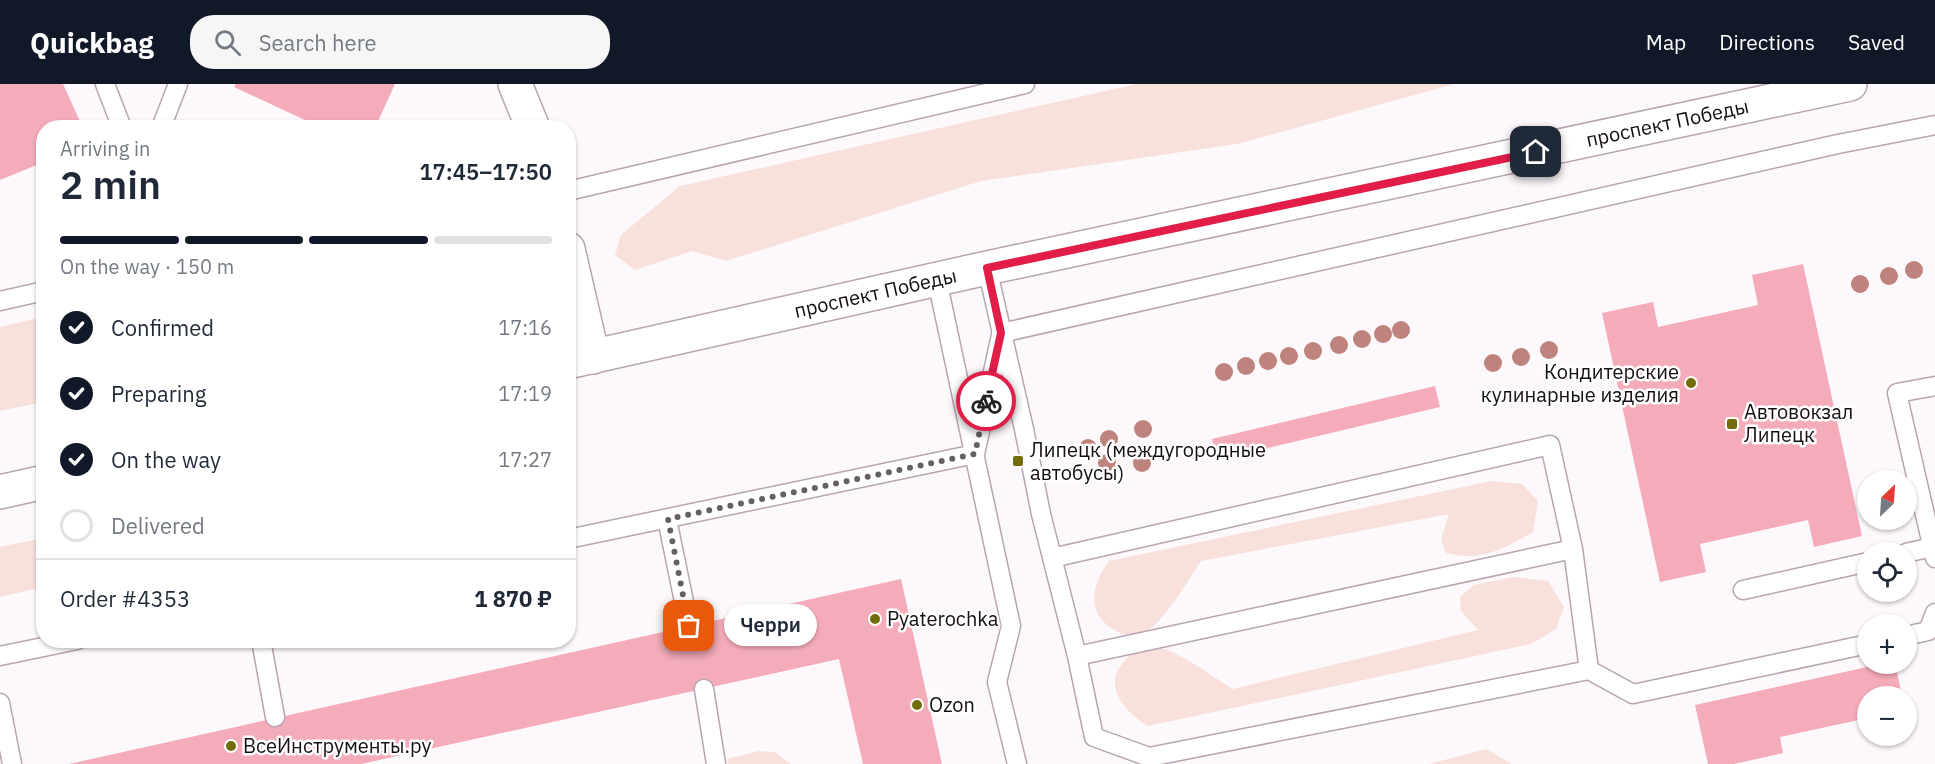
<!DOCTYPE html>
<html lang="en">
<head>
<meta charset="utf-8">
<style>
	:root { --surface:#fff; --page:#f6f6f7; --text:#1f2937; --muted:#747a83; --line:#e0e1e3; --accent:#111827 }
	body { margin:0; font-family:"IBM Plex Sans",sans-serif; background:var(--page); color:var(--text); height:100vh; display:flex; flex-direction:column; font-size:22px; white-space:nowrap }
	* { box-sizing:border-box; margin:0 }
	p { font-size:20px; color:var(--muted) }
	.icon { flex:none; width:33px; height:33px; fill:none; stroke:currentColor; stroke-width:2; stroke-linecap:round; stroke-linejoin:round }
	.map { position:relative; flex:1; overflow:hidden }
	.sheet { position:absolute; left:36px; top:36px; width:540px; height:528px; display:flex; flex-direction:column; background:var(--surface); border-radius:24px; box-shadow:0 2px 4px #0004 }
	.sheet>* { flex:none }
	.needle { width:39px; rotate:25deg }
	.controls { position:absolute; left:1857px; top:386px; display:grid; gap:12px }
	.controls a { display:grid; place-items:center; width:60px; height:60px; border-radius:50%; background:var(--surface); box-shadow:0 2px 4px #0004; font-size:30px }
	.pin { position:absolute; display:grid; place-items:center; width:51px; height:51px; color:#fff; margin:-26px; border-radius:12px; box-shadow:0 3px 9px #0006 }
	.courier { position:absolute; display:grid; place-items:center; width:60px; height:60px; margin:-30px; border:4px solid #e11d48; border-radius:50%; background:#fff; color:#222; box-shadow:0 2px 8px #0007 }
	.bubble { position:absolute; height:42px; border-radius:21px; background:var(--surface); box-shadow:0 2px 4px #0004; font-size:20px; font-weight:600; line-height:42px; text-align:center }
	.head em { font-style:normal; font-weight:600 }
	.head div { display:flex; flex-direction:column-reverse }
	.head { display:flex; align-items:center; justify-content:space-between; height:102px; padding:0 24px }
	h1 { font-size:39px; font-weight:600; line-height:45px }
	.bar { display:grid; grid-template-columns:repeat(4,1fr); gap:9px 6px; align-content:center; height:72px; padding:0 24px }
	.bar i { height:8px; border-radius:4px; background:var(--line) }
	.bar .selected { background:var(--accent) }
	.bar p { grid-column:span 4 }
	.line { display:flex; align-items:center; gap:15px; padding:0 24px; border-top:2px solid var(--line) }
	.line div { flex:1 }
	ol { padding:0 24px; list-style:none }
	li { display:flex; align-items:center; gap:18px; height:66px }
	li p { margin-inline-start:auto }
	li .icon { padding:6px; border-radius:50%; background:var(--accent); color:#fff; stroke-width:4 }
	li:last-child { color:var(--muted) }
	li i { width:33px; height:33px; border:3px solid var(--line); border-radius:50% }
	header { display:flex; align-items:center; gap:36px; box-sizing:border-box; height:84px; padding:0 30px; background:var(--accent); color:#fff }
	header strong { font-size:28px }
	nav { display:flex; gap:33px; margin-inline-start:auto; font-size:21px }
	.search { width:420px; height:54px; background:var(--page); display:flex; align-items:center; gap:15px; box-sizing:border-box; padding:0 21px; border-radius:24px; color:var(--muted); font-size:22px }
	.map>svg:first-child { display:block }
	.green { fill:#f8e0db }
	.building { fill:#f5acba }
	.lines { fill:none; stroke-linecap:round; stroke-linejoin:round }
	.lane-casing { stroke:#b8a5b0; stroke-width:21 }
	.street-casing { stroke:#b8a5b0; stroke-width:36 }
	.secondary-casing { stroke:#b8a5b0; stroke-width:36 }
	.lane { stroke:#fff; stroke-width:18 }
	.street { stroke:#fff; stroke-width:33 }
	.secondary { stroke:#fff; stroke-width:33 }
	.tree { fill:#bd837c }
	.done { stroke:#666064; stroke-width:6; stroke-dasharray:0 10.8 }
	.route { stroke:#e11d48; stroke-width:8 }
	.poi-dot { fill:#726c09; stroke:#fff; stroke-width:2 }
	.labels { text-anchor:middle; stroke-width:5; stroke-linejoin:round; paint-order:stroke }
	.street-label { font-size:20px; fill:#150e12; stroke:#fff }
	.poi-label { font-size:20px; fill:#150e12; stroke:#fff; text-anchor:start }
</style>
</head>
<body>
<header>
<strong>Quickbag</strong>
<div class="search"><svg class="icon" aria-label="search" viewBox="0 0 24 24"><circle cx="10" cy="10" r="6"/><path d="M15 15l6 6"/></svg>Search here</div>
<nav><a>Map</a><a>Directions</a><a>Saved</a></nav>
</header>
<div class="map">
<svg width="1935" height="680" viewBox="0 0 1935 680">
	<rect width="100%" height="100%" fill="#fdf8fb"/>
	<path class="green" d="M 1137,0 L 1454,0 L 1237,60 L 981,97 L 726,177 L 692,167 L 635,186 L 615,171 L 621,151 L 680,102 Z
		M 43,233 L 43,318 L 0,327 L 0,243 Z
		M 1492,397 L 1522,400 L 1538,417 L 1533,448 C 1504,465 1481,478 1446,469 L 1441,455 L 1449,430 L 1201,477 C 1188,496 1164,540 1143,549 C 1134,553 1125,552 1117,547 C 1085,531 1091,502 1109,477 Z
		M 43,454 L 43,503 L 0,513 L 0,463 Z
		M 1514,493 L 1548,497 L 1564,523 L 1556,545 L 1531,560 L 1148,642 C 1132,632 1113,616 1115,594 C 1116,588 1122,579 1127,574 C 1132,567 1140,562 1150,562 C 1172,562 1213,593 1233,605 L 1478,546 L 1461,527 L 1460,513 L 1474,501 Z
		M 1486,665 L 1512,680 L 1429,680 Z
		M 759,667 L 774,668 L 791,680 L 728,680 L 727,675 Z"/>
	<path class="building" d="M 0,0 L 63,0 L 83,44 L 44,44 L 44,78 L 0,96 Z
		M 236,0 L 395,0 L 375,44 L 322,44 L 234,3 Z
		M 1803,180 L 1862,452 L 1814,463 L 1808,436 L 1700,460 L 1706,488 L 1660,498 L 1602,229 L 1653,218 L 1658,243 L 1758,221 L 1752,191 Z
		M 1435,302 L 1440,323 L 1217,376 L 1212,355 Z
		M 901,495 L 942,680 L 863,680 L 839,575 L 361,680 L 69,680 Z
		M 1885,579 L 1895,579 L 1902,612 L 1868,612 L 1868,634 L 1780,653 L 1783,669 L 1734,680 L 1708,680 L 1695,621 Z"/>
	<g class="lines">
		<g class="lane-casing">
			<path id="lane" d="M 105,0 L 122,44
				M 161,44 L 178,0
				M 568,107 L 1025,0
				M 987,184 L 1024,345 L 1041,430 L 1077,572 L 1094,653 L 1149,673 L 1589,586
				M 937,196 L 1011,542 L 997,598 L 1017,680
				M 0,217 L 44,207
				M 1001,249 L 1838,60 L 1935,41
				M 1935,302 L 1897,309 L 1935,474
				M 667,435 L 689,542
				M 568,455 L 975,370 L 1001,251
				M 1906,469 L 1932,463
				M 1052,474 L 1550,361 L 1573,465 L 1589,586 L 1633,610 L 1868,560
				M 1743,506 L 1868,478
				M 1906,552 L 1928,547 L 1935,529
				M 261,556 L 275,633
				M 0,572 L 77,556
				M 1077,572 L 1573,465
				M 704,605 L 716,680
				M 0,619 L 12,680"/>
		</g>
		<g class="street-casing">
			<path id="street" d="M 515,0 L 533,44
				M 568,165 L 593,273"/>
		</g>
		<g class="secondary-casing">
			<g id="secondary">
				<path id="s1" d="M 568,278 L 987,184 L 1850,0"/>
				<path d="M 0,408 L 44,398"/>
			</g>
		</g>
		<use href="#lane" class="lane"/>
		<use href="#street" class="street"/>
		<use href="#secondary" class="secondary"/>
	</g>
	<g class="tree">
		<circle cx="1914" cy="186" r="9"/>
		<circle cx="1889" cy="192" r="9"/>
		<circle cx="1860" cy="200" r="9"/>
		<circle cx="1401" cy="246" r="9"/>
		<circle cx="1383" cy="250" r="9"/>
		<circle cx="1362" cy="255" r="9"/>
		<circle cx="1339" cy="261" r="9"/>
		<circle cx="1549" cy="266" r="9"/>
		<circle cx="1313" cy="267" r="9"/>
		<circle cx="1289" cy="272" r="9"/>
		<circle cx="1521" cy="273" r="9"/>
		<circle cx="1268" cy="277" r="9"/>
		<circle cx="1493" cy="279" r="9"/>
		<circle cx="1246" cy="282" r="9"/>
		<circle cx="1224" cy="288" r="9"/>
		<circle cx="1143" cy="345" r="9"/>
		<circle cx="1109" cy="355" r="9"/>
		<circle cx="1088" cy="364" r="9"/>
		<circle cx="1107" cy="379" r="9"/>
		<circle cx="1142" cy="379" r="9"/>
	</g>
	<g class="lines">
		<path class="done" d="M 689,542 L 668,435 L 975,370 L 986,317"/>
		<path class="route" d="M 986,317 L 1001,249 L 987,184 L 1536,68"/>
	</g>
	<g class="poi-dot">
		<circle cx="1691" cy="299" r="6"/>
		<rect x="1726" y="334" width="12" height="12" rx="3"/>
		<rect x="1012" y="371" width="12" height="12" rx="3"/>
		<circle cx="875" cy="535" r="6"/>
		<circle cx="917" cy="621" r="6"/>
		<circle cx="231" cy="662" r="6"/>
	</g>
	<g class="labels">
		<g class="street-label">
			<text dy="7" stroke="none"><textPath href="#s1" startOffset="1125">проспект Победы</textPath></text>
			<text dy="7" stroke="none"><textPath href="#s1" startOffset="315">проспект Победы</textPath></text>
		</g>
		<g class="poi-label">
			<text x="1679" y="295" text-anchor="end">Кондитерские<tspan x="1679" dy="23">кулинарные изделия</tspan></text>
			<text x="1744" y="335">Автовокзал<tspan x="1744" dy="23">Липецк</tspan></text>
			<text x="1030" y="373">Липецк (междугородные<tspan x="1030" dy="23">автобусы)</tspan></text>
			<text x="887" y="542">Pyaterochka</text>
			<text x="929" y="628">Ozon</text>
			<text x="243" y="669">ВсеИнструменты.ру</text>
		</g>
	</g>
</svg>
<div class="controls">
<a><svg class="needle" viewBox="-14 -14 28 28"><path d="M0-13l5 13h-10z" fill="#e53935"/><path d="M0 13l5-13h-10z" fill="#747a83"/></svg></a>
<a><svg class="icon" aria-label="locate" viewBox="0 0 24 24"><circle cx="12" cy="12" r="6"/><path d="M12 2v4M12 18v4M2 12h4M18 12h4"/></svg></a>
<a>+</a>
<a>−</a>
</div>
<div class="pin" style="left:689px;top:542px;background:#ea580c"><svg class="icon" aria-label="bag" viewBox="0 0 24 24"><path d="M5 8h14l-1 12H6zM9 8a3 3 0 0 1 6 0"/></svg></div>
<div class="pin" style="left:1536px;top:68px;background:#1f2937"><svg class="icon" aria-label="home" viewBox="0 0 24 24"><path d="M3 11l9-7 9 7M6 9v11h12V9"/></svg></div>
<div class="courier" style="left:986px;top:317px"><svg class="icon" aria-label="bike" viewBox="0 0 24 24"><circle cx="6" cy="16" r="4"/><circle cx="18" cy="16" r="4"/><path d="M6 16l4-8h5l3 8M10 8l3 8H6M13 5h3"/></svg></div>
<div class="bubble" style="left:724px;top:520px;width:93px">Черри</div>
<section class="sheet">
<div class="head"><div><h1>2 min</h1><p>Arriving in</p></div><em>17:45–17:50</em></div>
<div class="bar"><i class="selected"></i><i class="selected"></i><i class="selected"></i><i></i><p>On the way · 150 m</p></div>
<ol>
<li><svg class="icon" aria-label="check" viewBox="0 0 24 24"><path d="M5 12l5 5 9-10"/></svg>Confirmed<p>17:16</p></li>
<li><svg class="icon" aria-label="check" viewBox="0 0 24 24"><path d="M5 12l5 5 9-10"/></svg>Preparing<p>17:19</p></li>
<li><svg class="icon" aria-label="check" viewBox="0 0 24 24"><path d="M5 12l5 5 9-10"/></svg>On the way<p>17:27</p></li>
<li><i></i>Delivered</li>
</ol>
<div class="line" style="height:78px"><div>Order #4353</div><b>1 870 ₽</b></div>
</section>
</div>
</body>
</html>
